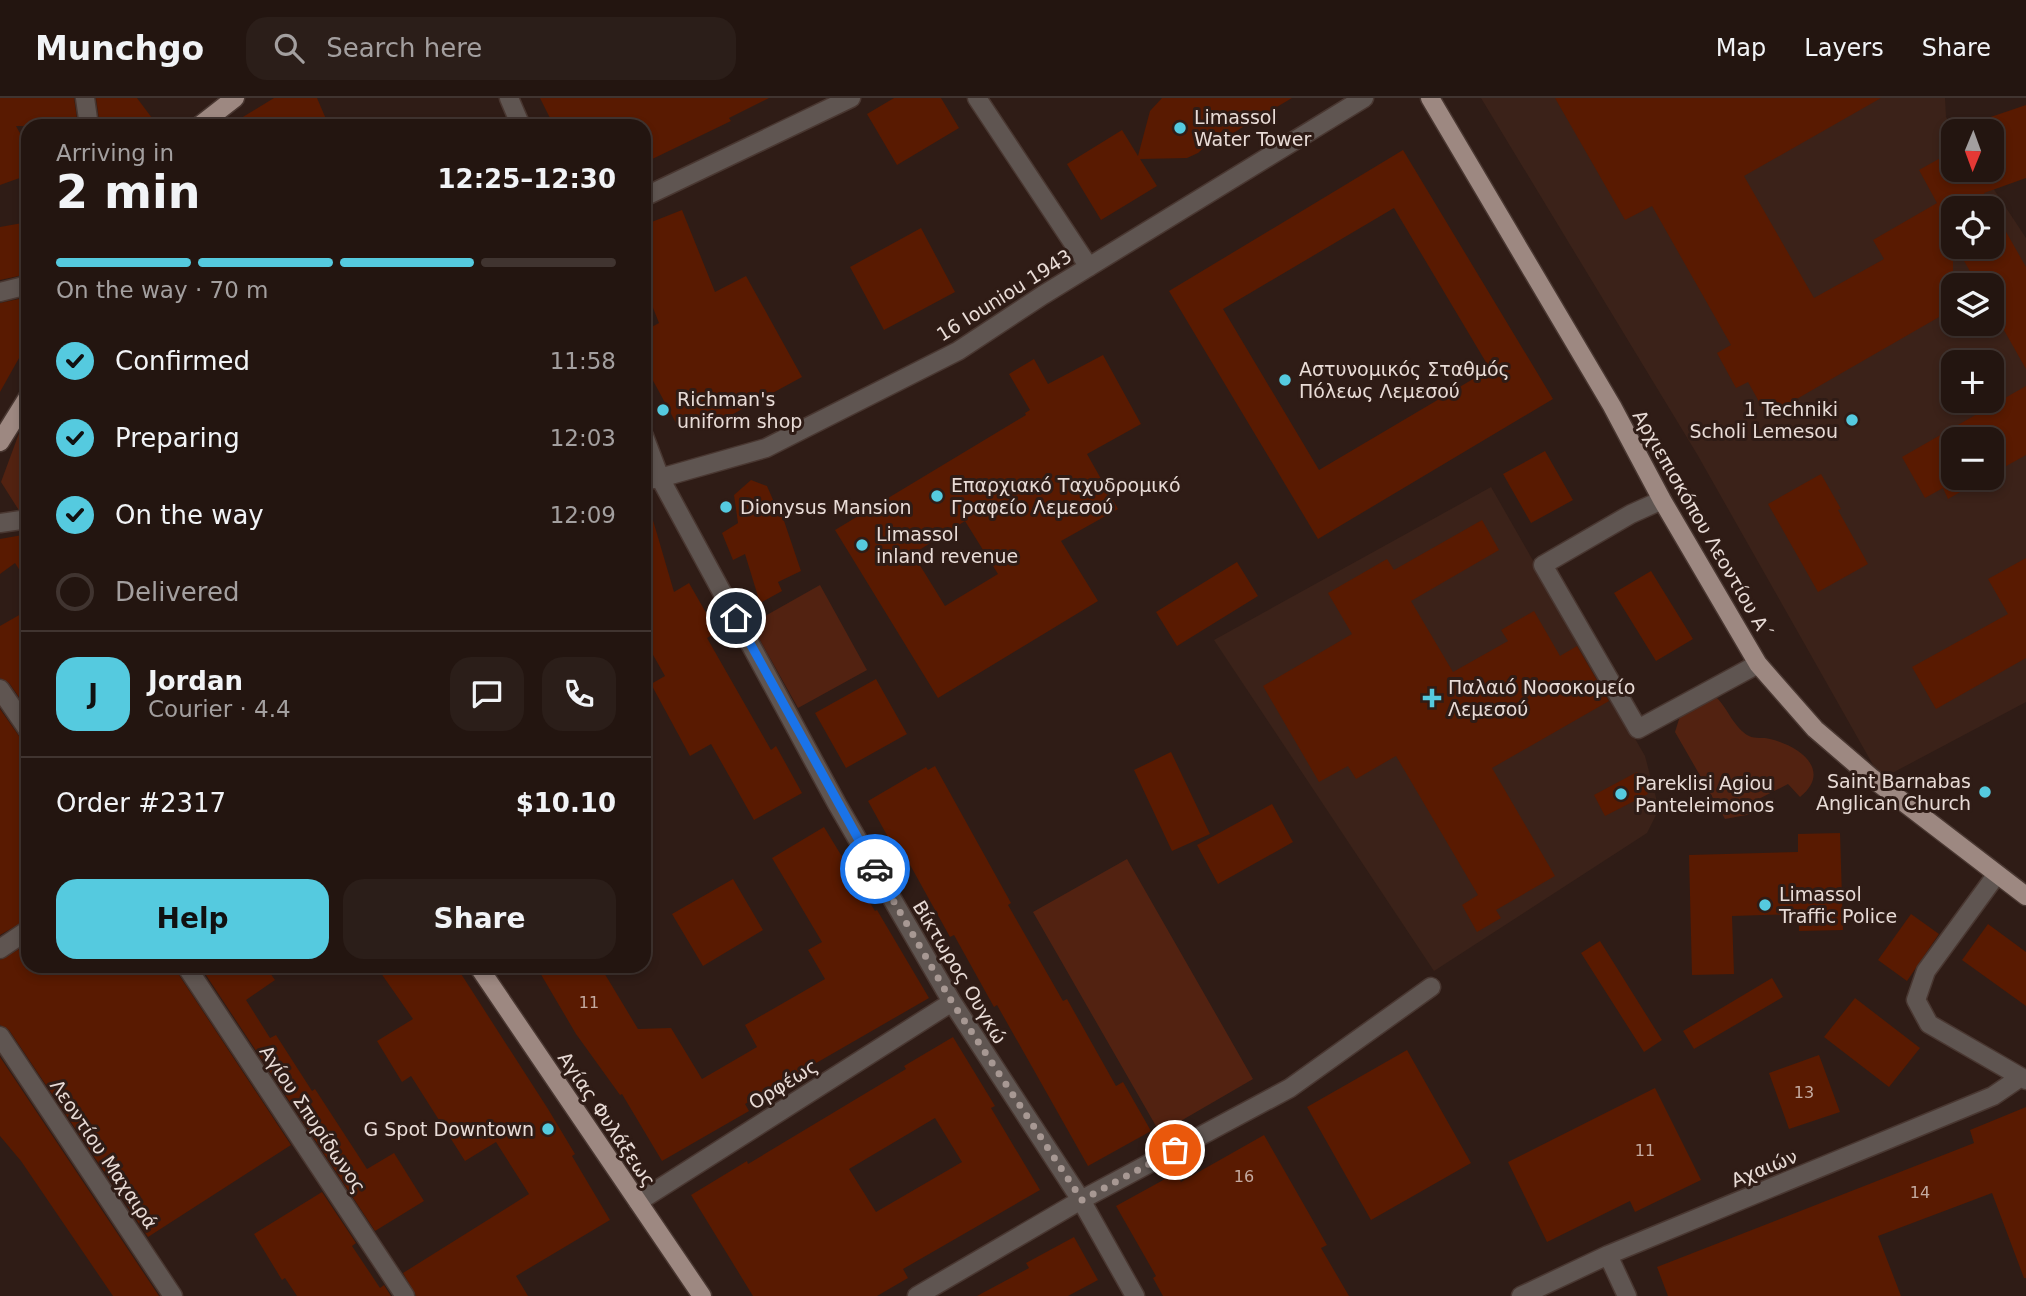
<!DOCTYPE html>
<html lang="en">
<head>
<meta charset="utf-8">
<style>
	:root { --surface:#231510; --page:#2b1e19; --text:#f1f3f6; --muted:#a39f9f; --line:#403430; --accent:#55cadf }
	body { margin:0; font-family:"DejaVu Sans",sans-serif; background:var(--page); color:var(--text); height:100vh; display:flex; flex-direction:column; font-size:26px; white-space:nowrap }
	* { box-sizing:border-box; margin:0 }
	p { font-size:23px; color:var(--muted) }
	.icon { flex:none; width:38px; height:38px; fill:none; stroke:currentColor; stroke-width:2; stroke-linecap:round; stroke-linejoin:round }
	.map { position:relative; flex:1; overflow:hidden }
	.side { position:absolute; left:21px; top:21px; width:630px; height:854px; display:flex; flex-direction:column; background:var(--surface); border-radius:21px; box-shadow:0 4px 10px #0003,0 0 0 2px var(--line) }
	.side>* { flex:none }
	.needle { width:46px; rotate:181deg }
	.tools { position:absolute; left:1941px; top:21px; display:grid; gap:14px }
	.tools a { display:grid; place-items:center; width:63px; height:63px; border-radius:14px; background:var(--surface); box-shadow:0 4px 10px #0003,0 0 0 2px var(--line); font-size:35px }
	.pin { position:absolute; display:grid; place-items:center; width:60px; height:60px; color:#fff; margin:-30px; border:4px solid #fff; border-radius:50%; box-shadow:0 2px 7px #0007 }
	.courier { position:absolute; display:grid; place-items:center; width:70px; height:70px; margin:-35px; border:5px solid #1a73e8; border-radius:50%; background:#fff; color:#222; box-shadow:0 2px 9px #0007 }
	.headline em { font-style:normal; font-weight:600 }
	.headline div { display:flex; flex-direction:column-reverse }
	.headline { display:flex; align-items:center; justify-content:space-between; height:119px; padding:0 35px }
	h1 { font-size:46px; font-weight:600; line-height:52px }
	.bar { display:grid; grid-template-columns:repeat(4,1fr); gap:10px 7px; align-content:center; height:84px; padding:0 35px }
	.bar i { height:9px; border-radius:5px; background:var(--line) }
	.bar .active { background:var(--accent) }
	.bar p { grid-column:span 4 }
	.line { display:flex; align-items:center; gap:18px; padding:0 35px; border-top:2px solid var(--line) }
	.line div { flex:1 }
	.round { display:grid; place-items:center; flex:none; width:74px; height:74px; border-radius:21px; background:var(--page) }
	ol { padding:0 35px; list-style:none }
	li { display:flex; align-items:center; gap:21px; height:77px }
	li p { margin-inline-start:auto }
	li .icon { padding:7px; border-radius:50%; background:var(--accent); color:#111; stroke-width:4 }
	li:last-child { color:var(--muted) }
	li i { width:38px; height:38px; border:4px solid var(--line); border-radius:50% }
	.primary-button { display:flex; gap:14px; margin-top:auto; padding:14px 35px }
	.primary-button a { flex:1; height:80px; border-radius:21px; background:var(--accent); color:#111; font-size:28px; font-weight:600; line-height:80px; text-align:center }
	.primary-button a+a { background:var(--page); color:var(--text) }
	header { display:flex; align-items:center; gap:42px; box-sizing:border-box; height:98px; padding:0 35px; background:var(--surface); border-bottom:2px solid var(--line) }
	header strong { font-size:33px }
	nav { display:flex; gap:38px; margin-inline-start:auto; font-size:24px }
	.search { width:490px; height:63px; background:var(--page); display:flex; align-items:center; gap:18px; box-sizing:border-box; padding:0 24px; border-radius:21px; color:var(--muted); font-size:26px }
	.map>svg:first-child { display:block }
	.built { fill:#3b2219; fill-rule:evenodd }
	.green { fill:#522211 }
	.building { fill:#591a01; fill-rule:evenodd }
	.lines { fill:none; stroke-linecap:round; stroke-linejoin:round }
	.minor-casing { stroke:#493731; stroke-width:21 }
	.major-casing { stroke:#493731; stroke-width:21 }
	.minor { stroke:#5f5551; stroke-width:18 }
	.major { stroke:#9d8881; stroke-width:18 }
	.done { stroke:#a79893; stroke-width:7; stroke-dasharray:0 12.6 }
	.route { stroke:#1a73e8; stroke-width:9 }
	.poi-dot { fill:#55cadf; stroke:#2f1c16; stroke-width:2.5 }
	.labels { text-anchor:middle; stroke-width:6; stroke-linejoin:round; paint-order:stroke }
	.number-label { font-size:16px; fill:#c4aba1 }
	.poi-label { font-size:19px; fill:#e8dbd6; stroke:#2f1c16; text-anchor:start }
	.street-label { font-size:19px; fill:#e8dbd6; stroke:#2f1c16 }
</style>
</head>
<body>
<header>
<strong>Munchgo</strong>
<div class="search"><svg class="icon" aria-label="search" viewBox="0 0 24 24"><circle cx="10" cy="10" r="6"/><path d="M15 15l6 6"/></svg>Search here</div>
<nav><a>Map</a><a>Layers</a><a>Share</a></nav>
</header>
<div class="map">
<svg width="2026" height="1198" viewBox="0 0 2026 1198">
	<rect width="100%" height="100%" fill="#2f1c16"/>
	<path class="built" d="M 1481,0 L 1945,0 L 1946,19 L 1955,33 L 1953,33 L 1953,72 L 1981,72 L 2026,140 L 2026,604 L 1881,681 L 1697,356 ZM 1953,110 L 1992,110 L 1992,149 L 1953,149 ZM 1953,187 L 1992,187 L 1992,226 L 1953,226 ZM 1953,264 L 1992,264 L 1992,303 L 1953,303 ZM 1953,341 L 1992,341 L 1992,380 L 1953,380 Z
		M 1491,389 L 1645,658 L 1659,711 L 1647,735 L 1434,873 L 1214,542 Z"/>
	<path class="green" d="M 28,311 L 28,413 L 20,414 L 1,384 Z
		M 820,487 L 867,572 L 798,610 L 751,526 Z
		M 1717,600 C 1728,611 1734,630 1749,638 C 1755,641 1764,639 1770,641 C 1799,648 1833,672 1800,699 L 1788,686 L 1749,706 L 1752,716 L 1725,721 L 1675,634 L 1680,618 L 1710,601 Z
		M 1127,761 L 1253,981 L 1160,1035 L 1033,814 Z"/>
	<path class="building" d="M 0,0 L 74,0 L 78,28 L 16,28 L 28,50 L 28,77 L 0,87 Z
		M 96,0 L 137,0 L 158,28 L 100,28 Z
		M 274,0 L 317,0 L 329,28 L 228,28 Z
		M 540,0 L 769,0 L 729,20 L 731,23 L 644,65 L 644,28 L 554,28 Z
		M 894,0 L 941,0 L 959,30 L 897,67 L 867,16 Z
		M 1162,0 L 1292,0 L 1228,38 L 1224,31 L 1198,55 L 1187,60 L 1140,61 L 1157,88 L 1101,122 L 1067,66 L 1122,32 L 1138,58 L 1150,13 Z
		M 1555,0 L 1881,0 L 1744,78 L 1814,200 L 1884,161 L 1873,142 L 1937,105 L 1919,72 L 1953,53 L 1953,72 L 1992,72 L 1992,33 L 1976,33 L 1973,25 L 2026,7 L 2026,80 L 1984,95 L 2026,169 L 2026,271 L 1992,211 L 1992,187 L 1978,187 L 1956,149 L 1992,149 L 1992,110 L 1953,110 L 1953,211 L 1767,318 L 1748,284 L 1736,290 L 1717,255 L 1731,247 L 1652,108 L 1625,122 Z
		M 1403,52 L 1553,301 L 1318,441 L 1169,193 ZM 1394,110 L 1490,271 L 1319,372 L 1223,211 Z
		M 682,112 L 715,194 L 746,178 L 802,279 L 756,304 L 750,295 L 742,299 L 746,309 L 709,329 L 676,325 L 644,266 L 644,233 L 659,225 L 644,187 L 644,127 Z
		M 28,124 L 28,176 L 0,182 L 0,129 Z
		M 921,130 L 955,194 L 884,232 L 850,169 Z
		M 28,199 L 28,244 L 0,294 L 0,205 Z
		M 1103,257 L 1141,326 L 1087,356 L 1118,411 L 1061,443 L 1098,503 L 938,600 L 835,432 L 1026,317 L 1025,315 L 1030,312 L 1009,276 L 1034,261 L 1048,286 ZM 965,423 L 998,476 L 945,508 L 913,456 Z
		M 2026,288 L 2026,357 L 1992,376 L 1992,341 L 1953,341 L 1953,380 L 1985,380 L 1948,401 L 1943,390 L 1925,400 L 1902,359 Z
		M 1545,353 L 1573,402 L 1531,425 L 1503,376 Z
		M 1821,376 L 1841,411 L 1838,412 L 1868,466 L 1818,494 L 1768,406 Z
		M 751,382 L 767,388 L 777,411 L 781,414 L 801,473 L 778,484 L 782,493 L 760,505 L 745,456 L 733,462 L 722,435 L 738,425 L 734,397 Z
		M 650,412 L 674,494 L 689,485 L 717,534 L 707,540 L 771,652 L 776,648 L 802,695 L 754,722 L 711,646 L 690,658 L 651,586 L 665,578 L 644,541 L 644,413 Z
		M 1482,422 L 1499,452 L 1411,503 L 1453,574 L 1508,543 L 1501,532 L 1534,513 L 1560,558 L 1577,548 L 1609,603 L 1492,670 L 1555,778 L 1496,812 L 1501,820 L 1477,834 L 1462,807 L 1478,797 L 1396,658 L 1356,681 L 1348,668 L 1319,684 L 1263,588 L 1352,536 L 1328,495 L 1387,461 L 1394,472 Z
		M 28,436 L 28,485 L 15,465 L 0,476 L 0,441 Z
		M 2026,460 L 2026,560 L 1936,611 L 1912,569 L 2008,516 L 1988,481 Z
		M 1237,464 L 1258,498 L 1177,548 L 1156,514 Z
		M 1651,473 L 1693,541 L 1656,563 L 1614,495 Z
		M 28,512 L 28,612 L 9,585 L 0,580 L 0,528 Z
		M 876,581 L 907,636 L 846,670 L 815,615 Z
		M 0,611 L 19,638 L 28,643 L 28,821 L 0,837 Z
		M 1171,654 L 1210,736 L 1172,753 L 1134,672 Z
		M 935,668 L 1011,805 L 1008,807 L 1063,903 L 1067,901 L 1116,988 L 1123,984 L 1151,1033 L 1088,1068 L 997,907 L 994,909 L 954,837 L 950,839 L 909,765 L 904,768 L 868,703 L 926,669 L 928,672 Z
		M 1637,674 L 1648,696 L 1605,718 L 1594,697 Z
		M 1272,706 L 1293,744 L 1218,786 L 1197,747 Z
		M 824,729 L 875,813 L 877,812 L 929,900 L 745,1006 L 749,1013 L 662,1063 L 622,996 L 620,997 L 576,936 L 536,868 L 600,868 L 638,931 L 671,930 L 702,981 L 757,949 L 745,927 L 825,881 L 808,852 L 822,844 L 772,760 Z
		M 1840,735 L 1843,832 L 1799,833 L 1799,816 L 1732,818 L 1734,876 L 1692,877 L 1689,757 L 1798,754 L 1798,736 Z
		M 733,781 L 763,832 L 703,868 L 672,816 Z
		M 1911,816 L 1939,836 L 1907,883 L 1878,862 Z
		M 1988,826 L 2026,854 L 2026,908 L 1962,862 Z
		M 1600,843 L 1662,942 L 1644,954 L 1581,855 Z
		M 28,846 L 28,868 L 175,868 L 177,874 L 291,1047 L 148,1139 L 9,932 L 0,927 L 0,862 Z
		M 200,868 L 265,868 L 275,882 L 246,902 L 270,940 L 276,937 L 312,993 L 315,991 L 367,1071 L 394,1055 L 424,1103 L 375,1133 Z
		M 376,868 L 456,868 L 548,1011 L 575,1056 L 572,1058 L 610,1122 L 516,1178 L 528,1198 L 416,1198 L 403,1175 L 529,1096 L 496,1044 L 465,1063 L 411,978 L 402,984 L 377,943 L 413,921 Z
		M 1772,880 L 1783,899 L 1694,951 L 1683,933 Z
		M 1855,900 L 1920,950 L 1889,989 L 1824,939 Z
		M 953,939 L 995,1008 L 991,1010 L 1040,1092 L 903,1171 L 908,1180 L 877,1198 L 753,1198 L 691,1097 L 747,1063 L 748,1066 L 906,971 L 904,968 ZM 935,1020 L 962,1064 L 876,1114 L 849,1071 Z
		M 1407,952 L 1471,1065 L 1371,1122 L 1307,1009 Z
		M 1819,957 L 1840,1014 L 1789,1031 L 1769,975 Z
		M 0,959 L 159,1198 L 113,1198 L 21,1063 L 0,1038 Z
		M 1655,990 L 1701,1082 L 1635,1114 L 1630,1103 L 1547,1144 L 1508,1064 Z
		M 2026,1009 L 2026,1180 L 2024,1180 L 1992,1095 L 1878,1138 L 1901,1198 L 1668,1198 L 1657,1169 L 1974,1045 L 1970,1032 Z
		M 1264,1037 L 1327,1147 L 1321,1150 L 1349,1198 L 1163,1198 L 1153,1180 L 1156,1178 L 1116,1108 L 1176,1075 L 1181,1084 Z
		M 322,1094 L 356,1145 L 352,1148 L 380,1190 L 384,1187 L 391,1198 L 297,1198 L 285,1180 L 282,1182 L 254,1136 Z
		M 1074,1139 L 1098,1182 L 1068,1198 L 977,1198 L 1029,1170 L 1026,1165 Z"/>
	<g class="lines">
		<g class="minor-casing">
			<path id="minor" d="M 85,0 L 89,28
				M 509,0 L 521,28
				M 977,0 L 1089,169
				M 644,99 L 851,0
				M 0,194 L 28,187
				M 644,338 L 660,380 L 837,706 L 952,904 L 1081,1102 L 1135,1198
				M 644,382 L 660,380 L 766,350 L 958,253 L 1043,197 L 1364,0
				M 1662,402 L 1631,416 L 1543,467 L 1638,631 L 1758,566
				M 0,425 L 28,421
				M 0,591 L 28,632
				M 1997,776 L 1926,873 L 1916,902 L 1929,926 L 2026,982
				M 0,851 L 28,832
				M 186,868 L 405,1198
				M 0,938 L 173,1198
				M 638,1104 L 952,904
				M 1608,1157 L 1627,1198
				M 917,1198 L 1081,1102 L 1290,990 L 1431,889
				M 1521,1198 L 1608,1157 L 1993,998 L 2021,979"/>
		</g>
		<g class="major-casing">
			<path id="major" d="M 1430,0 L 1612,308 L 1662,402 L 1758,566 L 1815,631 L 1872,680 L 2026,798
				M 199,28 L 235,0
				M 0,344 L 28,299
				M 478,868 L 702,1198"/>
		</g>
		<use href="#minor" class="minor"/>
		<use href="#major" class="major"/>
	</g>
	<g class="lines">
		<path class="done" d="M 875,771 L 952,904 L 1082,1102 L 1175,1052"/>
		<path class="route" d="M 736,520 L 875,771"/>
	</g>
	<g class="poi-dot">
		<circle cx="1180" cy="30" r="7"/>
		<circle cx="1285" cy="282" r="7"/>
		<circle cx="663" cy="312" r="7"/>
		<circle cx="1852" cy="322" r="7"/>
		<circle cx="937" cy="398" r="7"/>
		<circle cx="726" cy="409" r="7"/>
		<circle cx="862" cy="447" r="7"/>
		<path d="M1428.5 589.5h7v7h7v7h-7v7h-7v-7h-7v-7h7z"/>
		<circle cx="1985" cy="694" r="7"/>
		<circle cx="1621" cy="696" r="7"/>
		<circle cx="1765" cy="807" r="7"/>
		<circle cx="548" cy="1031" r="7"/>
	</g>
	<g class="labels">
		<g class="number-label">
			<text x="589" y="910">11</text>
			<text x="1804" y="1000">13</text>
			<text x="1645" y="1058">11</text>
			<text x="1244" y="1084">16</text>
			<text x="1920" y="1100">14</text>
		</g>
		<g class="poi-label">
			<text x="1194" y="26">Limassol<tspan x="1194" dy="22">Water Tower</tspan></text>
			<text x="1299" y="278">Αστυνομικός Σταθμός<tspan x="1299" dy="22">Πόλεως Λεμεσού</tspan></text>
			<text x="677" y="308">Richman's<tspan x="677" dy="22">uniform shop</tspan></text>
			<text x="1838" y="318" text-anchor="end">1 Techniki<tspan x="1838" dy="22">Scholi Lemesou</tspan></text>
			<text x="951" y="394">Επαρχιακό Ταχυδρομικό<tspan x="951" dy="22">Γραφείο Λεμεσού</tspan></text>
			<text x="740" y="416">Dionysus Mansion</text>
			<text x="876" y="443">Limassol<tspan x="876" dy="22">inland revenue</tspan></text>
			<text x="1448" y="596">Παλαιό Νοσοκομείο<tspan x="1448" dy="22">Λεμεσού</tspan></text>
			<text x="1971" y="690" text-anchor="end">Saint Barnabas<tspan x="1971" dy="22">Anglican Church</tspan></text>
			<text x="1635" y="692">Pareklisi Agiou<tspan x="1635" dy="22">Panteleimonos</tspan></text>
			<text x="1779" y="803">Limassol<tspan x="1779" dy="22">Traffic Police</tspan></text>
			<text x="534" y="1038" text-anchor="end">G Spot Downtown</text>
		</g>
		<g class="street-label">
			<text transform="translate(1004 197) rotate(-32)" y="7">16 Iouniou 1943</text>
			<text transform="translate(1703 426) rotate(60)" y="7">Αρχιεπισκόπου Λεοντίου Α΄</text>
			<text transform="translate(960 874) rotate(59)" y="7">Βίκτωρος Ουγκώ</text>
			<text transform="translate(783 986) rotate(-32)" y="7">Ορφέως</text>
			<text transform="translate(313 1021) rotate(56)" y="7">Αγίου Σπυρίδωνος</text>
			<text transform="translate(607 1021) rotate(56)" y="7">Αγίας Φυλάξεως</text>
			<text transform="translate(104 1056) rotate(56)" y="7">Λεοντίου Μαχαιρά</text>
			<text transform="translate(1764 1070) rotate(-22)" y="7">Αχαιών</text>
		</g>
	</g>
</svg>
<div class="tools">
<a><svg class="needle" viewBox="-14 -14 28 28"><path d="M0-13l5 13h-10z" fill="#e53935"/><path d="M0 13l5-13h-10z" fill="#a39f9f"/></svg></a>
<a><svg class="icon" aria-label="locate" viewBox="0 0 24 24"><circle cx="12" cy="12" r="6"/><path d="M12 2v4M12 18v4M2 12h4M18 12h4"/></svg></a>
<a><svg class="icon" aria-label="layers" viewBox="0 0 24 24"><path d="M12 4l9 5-9 5-9-5zM3 14l9 5 9-5"/></svg></a>
<a>+</a>
<a>−</a>
</div>
<div class="pin" style="left:1175px;top:1052px;background:#ea580c"><svg class="icon" aria-label="bag" viewBox="0 0 24 24"><path d="M5 8h14l-1 12H6zM9 8a3 3 0 0 1 6 0"/></svg></div>
<div class="pin" style="left:736px;top:520px;background:#1f2937"><svg class="icon" aria-label="home" viewBox="0 0 24 24"><path d="M3 11l9-7 9 7M6 9v11h12V9"/></svg></div>
<div class="courier" style="left:875px;top:771px"><svg class="icon" aria-label="car" viewBox="0 0 24 24"><path d="M5 17H2v-5l4-1 3-4h7l3 4 3 1v5h-3M9 17h6M6 11h13"/><circle cx="7" cy="17" r="2"/><circle cx="17" cy="17" r="2"/></svg></div>
<section class="side">
<div class="headline"><div><h1>2 min</h1><p>Arriving in</p></div><em>12:25–12:30</em></div>
<div class="bar"><i class="active"></i><i class="active"></i><i class="active"></i><i></i><p>On the way · 70 m</p></div>
<ol>
<li><svg class="icon" aria-label="check" viewBox="0 0 24 24"><path d="M5 12l5 5 9-10"/></svg>Confirmed<p>11:58</p></li>
<li><svg class="icon" aria-label="check" viewBox="0 0 24 24"><path d="M5 12l5 5 9-10"/></svg>Preparing<p>12:03</p></li>
<li><svg class="icon" aria-label="check" viewBox="0 0 24 24"><path d="M5 12l5 5 9-10"/></svg>On the way<p>12:09</p></li>
<li><i></i>Delivered</li>
</ol>
<div class="line" style="height:126px"><b class="round" style="background:var(--accent);color:#111">J</b><div><b>Jordan</b><p>Courier · 4.4</p></div><a class="round"><svg class="icon" aria-label="chat" viewBox="0 0 24 24"><path d="M4 5h16v11H9l-5 4z"/></svg></a><a class="round"><svg class="icon" aria-label="phone" viewBox="0 0 24 24"><path d="M5 4h4l2 5-3 2q2 4 5 5l2-3 5 2v4C11 20 4 13 5 4z"/></svg></a></div>
<div class="line" style="height:91px"><div>Order #2317</div><b>$10.10</b></div>
<div class="primary-button"><a>Help</a><a>Share</a></div>
</section>
</div>
</body>
</html>
